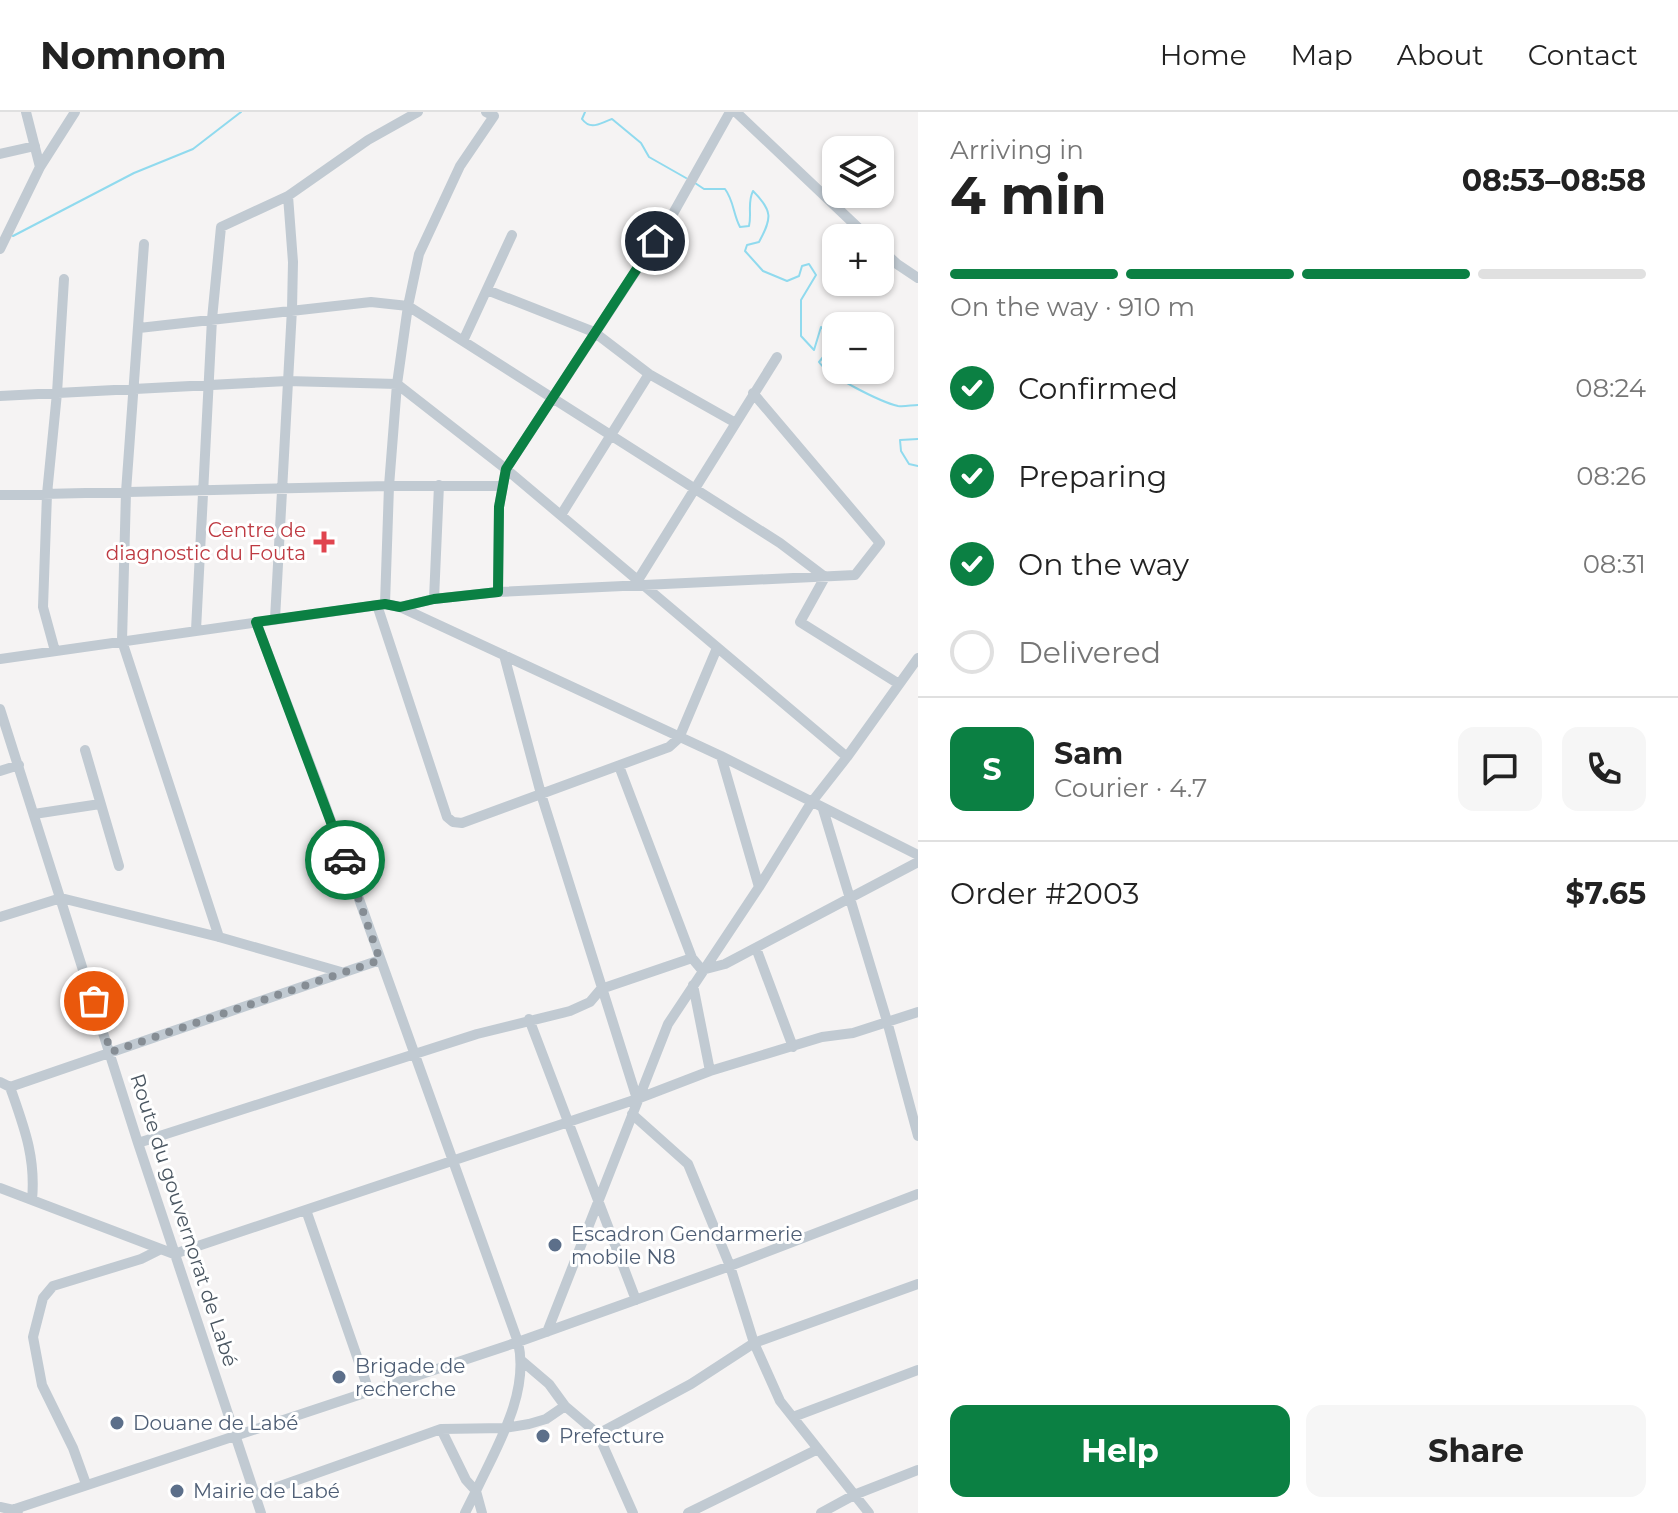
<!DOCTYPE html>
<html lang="en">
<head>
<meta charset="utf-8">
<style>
	:root { --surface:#fff; --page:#f6f6f6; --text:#222; --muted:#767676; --line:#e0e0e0; --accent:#0b8043 }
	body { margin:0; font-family:Montserrat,sans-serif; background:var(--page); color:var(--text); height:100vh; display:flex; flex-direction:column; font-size:30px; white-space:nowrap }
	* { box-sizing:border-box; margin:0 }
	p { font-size:26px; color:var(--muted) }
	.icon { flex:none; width:44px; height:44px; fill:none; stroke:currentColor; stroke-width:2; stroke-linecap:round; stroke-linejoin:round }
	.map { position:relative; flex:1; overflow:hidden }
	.drawer { display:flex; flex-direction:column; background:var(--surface); width:760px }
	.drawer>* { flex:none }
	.tools { position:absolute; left:822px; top:24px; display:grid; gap:16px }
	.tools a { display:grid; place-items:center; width:72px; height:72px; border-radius:16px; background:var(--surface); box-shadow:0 2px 6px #0004; font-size:40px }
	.pin { position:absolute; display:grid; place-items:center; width:68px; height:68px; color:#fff; margin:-34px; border:4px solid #fff; border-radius:50%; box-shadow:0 2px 8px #0007 }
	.courier { position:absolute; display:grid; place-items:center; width:80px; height:80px; margin:-40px; border:6px solid #0b8043; border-radius:50%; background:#fff; color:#222; box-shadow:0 2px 10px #0007 }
	.summary em { font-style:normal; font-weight:700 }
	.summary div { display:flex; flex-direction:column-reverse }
	.summary { display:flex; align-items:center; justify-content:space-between; height:136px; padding:0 32px }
	h1 { font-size:52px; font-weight:700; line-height:60px }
	.bar { display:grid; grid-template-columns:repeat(4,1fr); gap:12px 8px; align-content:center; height:96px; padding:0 32px }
	.bar i { height:10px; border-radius:6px; background:var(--line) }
	.bar .on { background:var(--accent) }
	.bar p { grid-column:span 4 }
	.line { display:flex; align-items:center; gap:20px; padding:0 32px; border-top:2px solid var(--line) }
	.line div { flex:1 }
	.round { display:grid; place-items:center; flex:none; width:84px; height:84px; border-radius:16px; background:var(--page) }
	ol { padding:0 32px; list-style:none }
	li { display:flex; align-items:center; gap:24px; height:88px }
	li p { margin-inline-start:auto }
	li .icon { padding:8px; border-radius:50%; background:var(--accent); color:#fff; stroke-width:4 }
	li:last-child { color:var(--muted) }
	li i { width:44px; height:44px; border:4px solid var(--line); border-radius:50% }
	.button { display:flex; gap:16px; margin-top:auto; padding:16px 32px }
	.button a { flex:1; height:92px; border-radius:16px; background:var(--accent); color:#fff; font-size:32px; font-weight:700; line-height:92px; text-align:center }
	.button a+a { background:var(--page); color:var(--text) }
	header { display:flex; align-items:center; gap:48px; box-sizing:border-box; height:112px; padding:0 40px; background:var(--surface); border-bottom:2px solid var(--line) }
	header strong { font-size:38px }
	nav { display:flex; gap:44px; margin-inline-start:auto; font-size:28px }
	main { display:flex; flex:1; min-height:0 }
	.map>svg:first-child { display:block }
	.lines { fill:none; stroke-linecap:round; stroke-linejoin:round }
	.stream { stroke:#90daee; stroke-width:2 }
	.minor { stroke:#c1cad2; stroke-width:10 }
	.done { stroke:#868d94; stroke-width:8; stroke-dasharray:0 14.4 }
	.route { stroke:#0b8043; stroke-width:10 }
	.health-dot { fill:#e0444e; stroke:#fff; stroke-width:3 }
	.service-dot { fill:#5c6f8a; stroke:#fff; stroke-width:3 }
	.labels { text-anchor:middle; stroke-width:6; stroke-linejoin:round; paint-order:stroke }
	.health-label { font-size:20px; fill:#be3a42; stroke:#fff; text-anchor:end }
	.street-label { font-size:20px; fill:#4a5661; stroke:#fff }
	.service-label { font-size:20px; fill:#4e5e75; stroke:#fff; text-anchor:start }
</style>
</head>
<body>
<header>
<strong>Nomnom</strong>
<nav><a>Home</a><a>Map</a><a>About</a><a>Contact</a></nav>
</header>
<main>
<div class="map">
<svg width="918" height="1401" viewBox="0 0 918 1401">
	<rect width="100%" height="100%" fill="#f5f3f3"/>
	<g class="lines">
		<path class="stream" d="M 585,0 L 582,7 C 591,19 600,11 612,7 L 641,31 L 649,45 L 686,66
			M 695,71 L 704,77 L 725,77 C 734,89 733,102 740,115 L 749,114 C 752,102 747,91 753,79 C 773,99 772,106 759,130 L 747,133 L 745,139 L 763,159 L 787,169 L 799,164 L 802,154 L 809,152 L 816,163 L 801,188 L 801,224 L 814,238 L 821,215 L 830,224 L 828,239 L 819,250 C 828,264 881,290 898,294 C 904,295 912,293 918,293
			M 13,124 L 134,61 L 193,37 L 241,0
			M 918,327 L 900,328 L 901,339 L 909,352 L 918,354"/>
		<path class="minor" d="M 26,0 L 40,55
			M 736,0 L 869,126
			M 0,42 L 35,34
			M 144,132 L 126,380 L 122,529 L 219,825
			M 880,136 L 897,152 L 918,166
			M 0,137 L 40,55 L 75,0
			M 487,178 L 594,220 L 649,262 L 734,310
			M 139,216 L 371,190 L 408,194 L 780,431 L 825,465 L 800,510 L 899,572
			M 463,229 L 512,123
			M 0,284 L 287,269 L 397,272 L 506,357 L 847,645
			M 0,383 L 389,374 L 502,374
			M 561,403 L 649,262
			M 638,468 L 777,245
			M 498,480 L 499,395 L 506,357 L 670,107 L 730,0
			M 434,487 L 439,373
			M 385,492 L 389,374 L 397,272 L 408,194 L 419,142 L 460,54 L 494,4 L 486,0
			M 377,493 L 447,705 L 453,710 L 462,711 L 669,635 L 679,626 L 717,536
			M 400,495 L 434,487 L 498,480 L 855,463 L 880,431 L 753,281
			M 275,507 L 292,197 L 293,150 L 288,84
			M 256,510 L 322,684 L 518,1230 C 530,1281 497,1334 476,1379 L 482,1401
			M 196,518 L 212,207 L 221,115 L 288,84 L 368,28 L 418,0
			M 55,539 L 43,495 L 47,382 L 57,281 L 64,167
			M 504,543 L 541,682 L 637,987
			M 0,547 L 385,492 L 400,495 L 721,644 L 918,743
			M 0,597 L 138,1031 L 261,1401
			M 85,638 L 119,754
			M 721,644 L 759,775
			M 619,654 L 692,846 L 702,858 L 725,852 L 918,750
			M 0,659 L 19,653
			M 823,697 L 887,909 L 918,1024
			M 34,702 L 100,692
			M 0,805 L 61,786 L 219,825 L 341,860
			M 756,836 L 793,935
			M 693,873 L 710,959
			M 529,907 L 636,1188
			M 0,970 L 10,975 C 24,1015 36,1045 32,1088
			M 10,975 L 380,848
			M 632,1002 L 688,1052 L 730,1154 L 754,1231 L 780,1289 L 869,1401
			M 138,1031 L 477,922 L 570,899 L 590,890 L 601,877 L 692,846
			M 0,1076 L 174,1142 L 637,987 L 710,959 L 822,925 L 853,921 L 918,900
			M 306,1098 L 369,1279
			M 547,1220 L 668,912 L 759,775 L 811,691 L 847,645 L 918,546
			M 522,1249 L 549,1272 L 565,1294
			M 793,1305 L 918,1258
			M 441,1317 L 466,1368 L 476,1379 L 465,1401
			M 598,1322 L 691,1272 L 754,1231 L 918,1172
			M 86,1372 L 73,1336 L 42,1273 L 33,1225 L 43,1186 L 53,1174 L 141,1147 L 159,1138
			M 255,1383 L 441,1317 L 505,1316 L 529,1312 L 546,1307 L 565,1294 L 598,1322 L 633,1401
			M 0,1395 L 18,1399
			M 15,1397 L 518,1230 L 730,1154 L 918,1082
			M 688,1401 L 818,1337
			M 821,1401 L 854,1383 L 918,1358"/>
	</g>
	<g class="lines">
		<path class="done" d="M 94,889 L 111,940 L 380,848 L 345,748"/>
		<path class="route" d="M 345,748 L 256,510 L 385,492 L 400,495 L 434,487 L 498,480 L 499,395 L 506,357 L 655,129"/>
	</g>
	<path class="health-dot" d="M320 418h8v8h8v8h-8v8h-8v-8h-8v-8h8z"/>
	<g class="service-dot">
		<circle cx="555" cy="1133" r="8"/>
		<circle cx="339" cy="1265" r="8"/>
		<circle cx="117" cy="1311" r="8"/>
		<circle cx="543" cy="1324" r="8"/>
		<circle cx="177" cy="1379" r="8"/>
	</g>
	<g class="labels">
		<g class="health-label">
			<text x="306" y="425">Centre de<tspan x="306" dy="23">diagnostic du Fouta</tspan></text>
		</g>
		<g class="street-label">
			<text transform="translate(184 1108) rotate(72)" y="7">Route du gouvernorat de Labé</text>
		</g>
		<g class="service-label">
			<text x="571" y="1129">Escadron Gendarmerie<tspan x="571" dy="23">mobile N8</tspan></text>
			<text x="355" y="1261">Brigade de<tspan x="355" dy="23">recherche</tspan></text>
			<text x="133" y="1318">Douane de Labé</text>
			<text x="559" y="1331">Prefecture</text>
			<text x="193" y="1386">Mairie de Labé</text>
		</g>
	</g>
</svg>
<div class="tools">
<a><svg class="icon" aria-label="layers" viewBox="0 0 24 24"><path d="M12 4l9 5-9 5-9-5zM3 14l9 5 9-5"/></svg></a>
<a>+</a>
<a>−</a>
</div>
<div class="pin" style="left:94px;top:889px;background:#ea580c"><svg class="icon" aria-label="bag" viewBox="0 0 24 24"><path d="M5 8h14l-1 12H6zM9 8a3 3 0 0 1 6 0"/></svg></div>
<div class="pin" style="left:655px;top:129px;background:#1f2937"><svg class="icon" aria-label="home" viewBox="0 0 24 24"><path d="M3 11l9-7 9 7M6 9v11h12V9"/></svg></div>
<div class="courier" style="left:345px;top:748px"><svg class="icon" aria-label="car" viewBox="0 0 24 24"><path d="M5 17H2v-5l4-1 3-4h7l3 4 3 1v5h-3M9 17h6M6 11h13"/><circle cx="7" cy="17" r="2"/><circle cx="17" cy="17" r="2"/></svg></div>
</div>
<section class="drawer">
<div class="summary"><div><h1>4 min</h1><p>Arriving in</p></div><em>08:53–08:58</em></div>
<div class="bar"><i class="on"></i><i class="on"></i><i class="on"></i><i></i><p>On the way · 910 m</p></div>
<ol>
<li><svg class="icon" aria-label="check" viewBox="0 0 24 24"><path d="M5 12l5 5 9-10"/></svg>Confirmed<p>08:24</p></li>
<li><svg class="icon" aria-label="check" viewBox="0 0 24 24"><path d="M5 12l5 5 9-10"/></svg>Preparing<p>08:26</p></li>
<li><svg class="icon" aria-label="check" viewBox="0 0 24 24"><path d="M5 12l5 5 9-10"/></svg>On the way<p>08:31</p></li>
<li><i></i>Delivered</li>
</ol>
<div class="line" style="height:144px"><b class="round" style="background:var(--accent);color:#fff">S</b><div><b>Sam</b><p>Courier · 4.7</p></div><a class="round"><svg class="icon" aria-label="chat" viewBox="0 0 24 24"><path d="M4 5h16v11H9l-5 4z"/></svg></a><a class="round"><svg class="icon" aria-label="phone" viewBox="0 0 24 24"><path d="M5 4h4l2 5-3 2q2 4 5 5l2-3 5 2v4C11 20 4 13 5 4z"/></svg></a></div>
<div class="line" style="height:104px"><div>Order #2003</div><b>$7.65</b></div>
<div class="button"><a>Help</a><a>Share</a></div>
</section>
</main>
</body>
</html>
